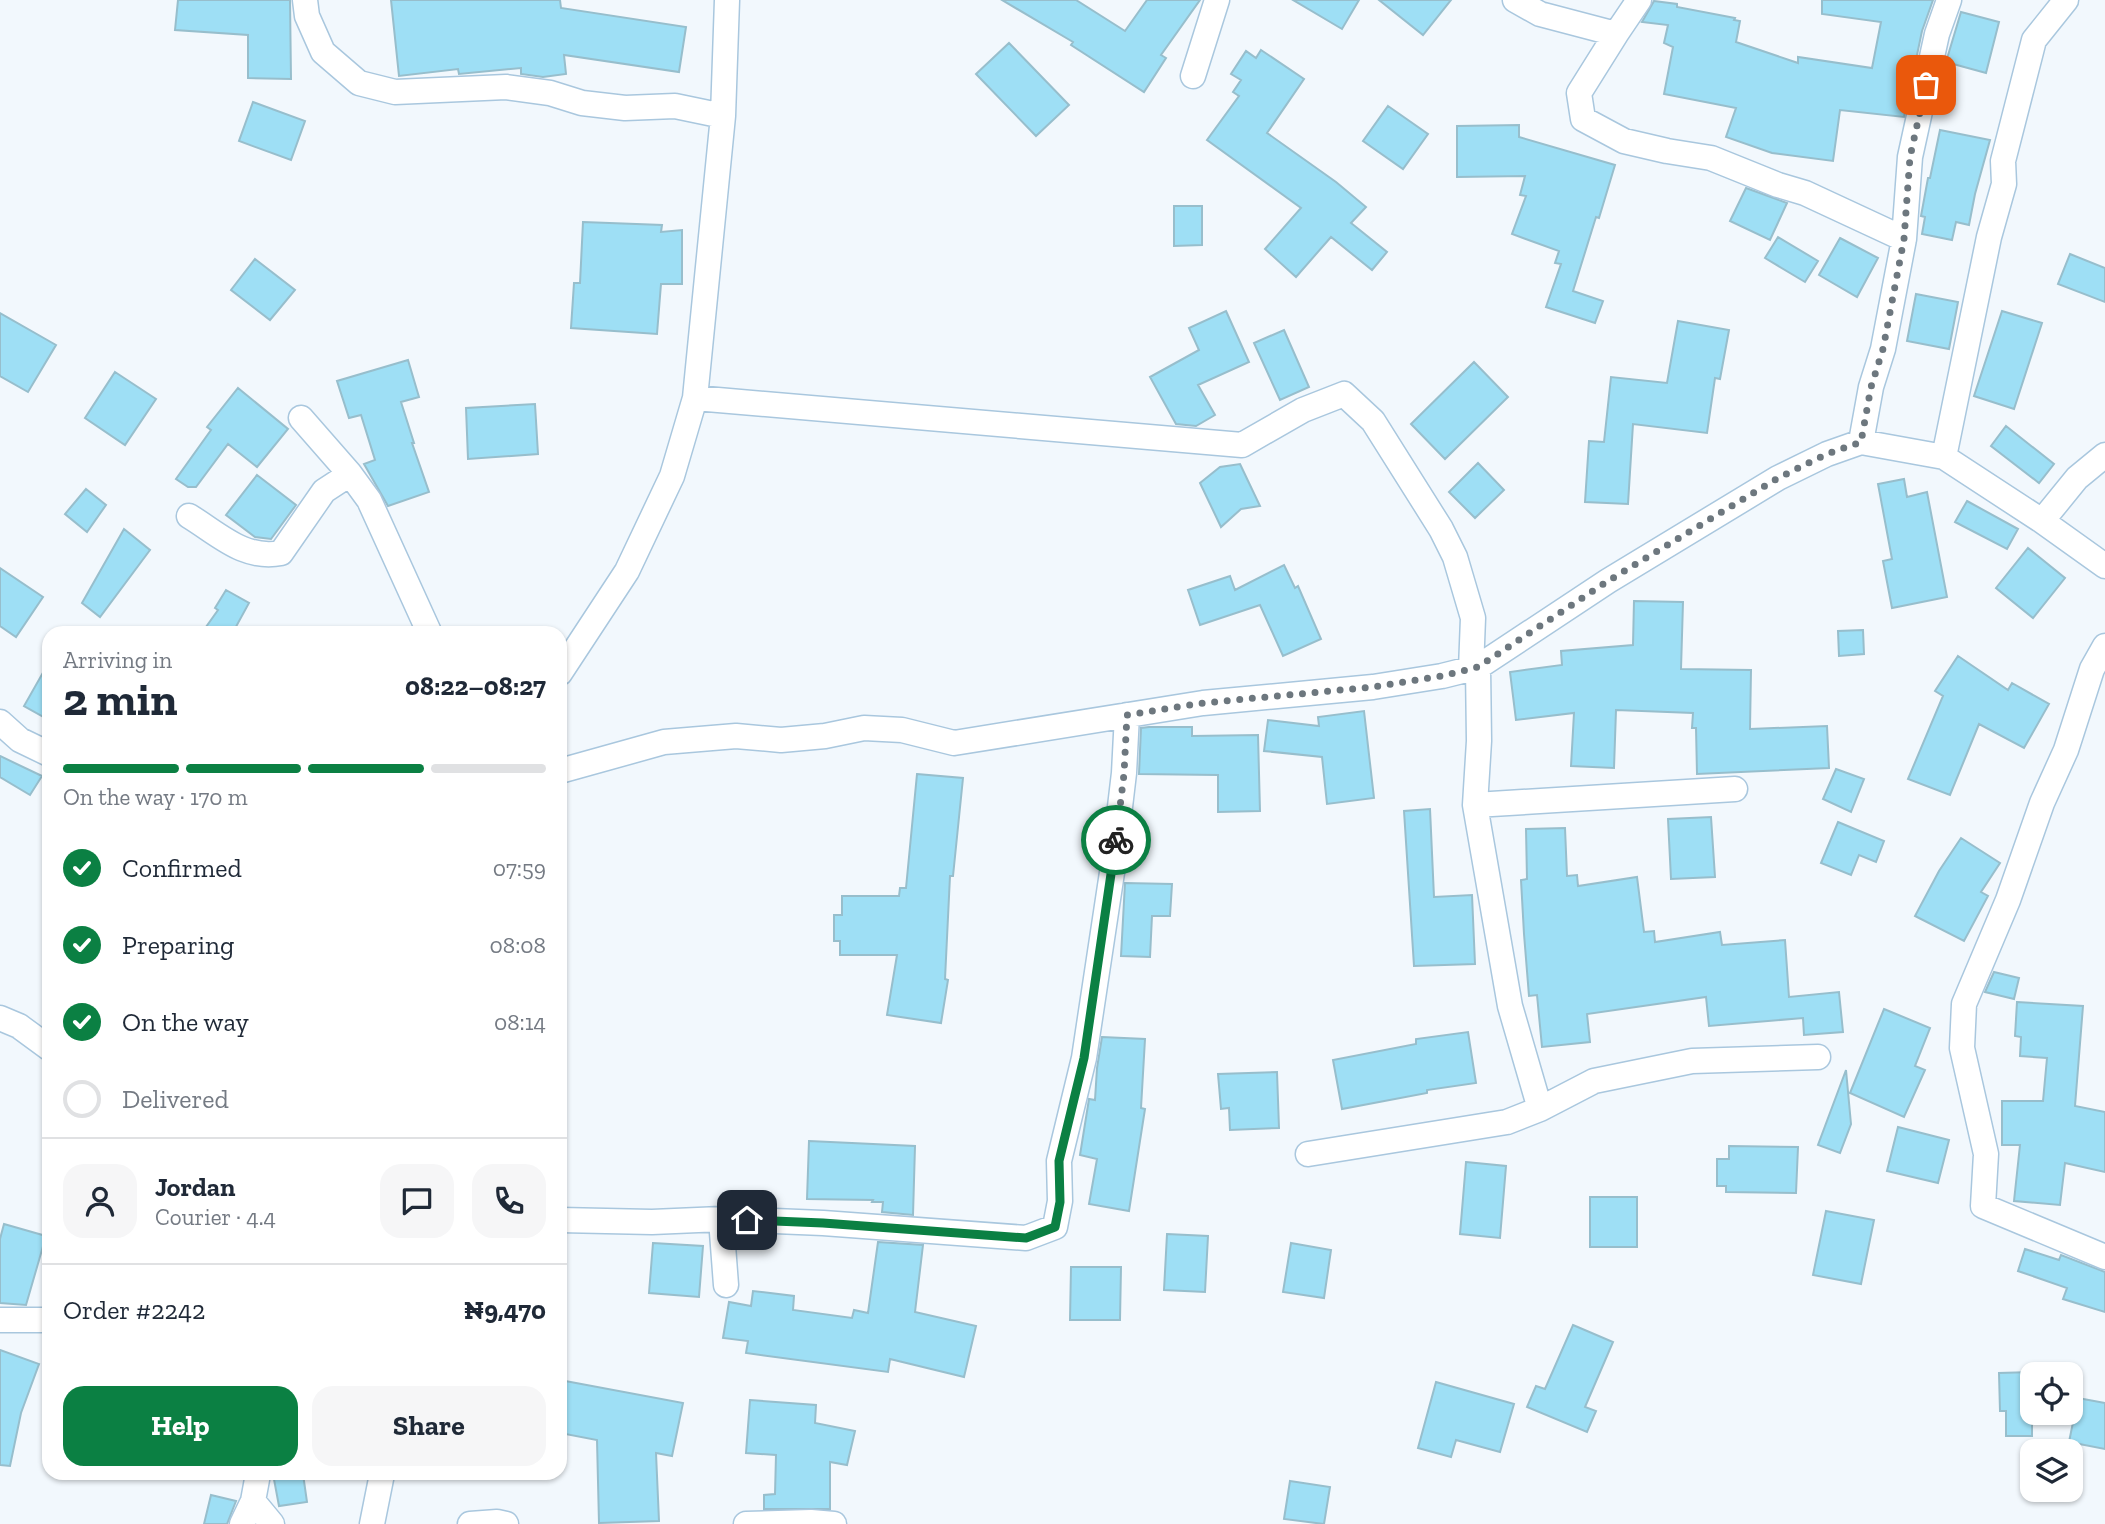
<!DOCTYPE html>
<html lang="en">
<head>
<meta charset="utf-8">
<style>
	:root { --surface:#fff; --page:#f6f6f7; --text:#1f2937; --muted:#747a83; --line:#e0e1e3; --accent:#0b8043 }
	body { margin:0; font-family:"Zilla Slab",serif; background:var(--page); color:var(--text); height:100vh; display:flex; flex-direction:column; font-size:26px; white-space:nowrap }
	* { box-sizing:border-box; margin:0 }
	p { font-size:23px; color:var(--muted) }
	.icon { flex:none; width:38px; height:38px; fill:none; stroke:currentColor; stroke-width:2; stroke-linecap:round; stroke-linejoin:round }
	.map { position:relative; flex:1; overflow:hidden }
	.sheet { position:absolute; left:42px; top:626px; width:525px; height:854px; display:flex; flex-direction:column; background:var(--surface); border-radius:21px; box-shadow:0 2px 5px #0004 }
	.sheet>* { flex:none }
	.fabs { position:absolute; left:2020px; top:1362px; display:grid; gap:14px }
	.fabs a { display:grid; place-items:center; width:63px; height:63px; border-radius:14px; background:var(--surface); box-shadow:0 2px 5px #0004; font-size:35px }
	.pin { position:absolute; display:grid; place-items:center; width:60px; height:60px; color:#fff; margin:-30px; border-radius:14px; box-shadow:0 4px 10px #0006 }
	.courier { position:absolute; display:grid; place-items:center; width:70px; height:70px; margin:-35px; border:5px solid #0b8043; border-radius:50%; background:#fff; color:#222; box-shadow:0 2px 9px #0007 }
	.headline em { font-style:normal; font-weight:700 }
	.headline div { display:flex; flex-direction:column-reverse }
	.headline { display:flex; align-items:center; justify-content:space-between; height:119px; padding:0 21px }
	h1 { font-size:46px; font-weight:700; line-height:52px }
	.bar { display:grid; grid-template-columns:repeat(4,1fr); gap:10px 7px; align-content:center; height:84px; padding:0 21px }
	.bar i { height:9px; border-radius:5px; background:var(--line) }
	.bar .current { background:var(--accent) }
	.bar p { grid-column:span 4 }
	.line { display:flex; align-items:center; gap:18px; padding:0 21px; border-top:2px solid var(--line) }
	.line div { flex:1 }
	.round { display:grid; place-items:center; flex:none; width:74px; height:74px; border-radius:21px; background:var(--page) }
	ol { padding:0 21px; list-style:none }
	li { display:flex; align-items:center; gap:21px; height:77px }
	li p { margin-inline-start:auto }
	li .icon { padding:7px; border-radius:50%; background:var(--accent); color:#fff; stroke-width:4 }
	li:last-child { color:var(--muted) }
	li i { width:38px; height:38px; border:4px solid var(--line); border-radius:50% }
	.cta { display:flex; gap:14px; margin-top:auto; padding:14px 21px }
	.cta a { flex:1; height:80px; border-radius:21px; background:var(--accent); color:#fff; font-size:28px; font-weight:700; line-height:80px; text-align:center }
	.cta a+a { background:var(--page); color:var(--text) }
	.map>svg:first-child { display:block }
	.building { fill:#9edff5; stroke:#97becc; stroke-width:2 }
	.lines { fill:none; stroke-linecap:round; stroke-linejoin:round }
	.minor-casing { stroke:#a9c7de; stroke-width:27 }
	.minor { stroke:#fff; stroke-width:24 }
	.done { stroke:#6d777e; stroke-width:7; stroke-dasharray:0 12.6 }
	.route { stroke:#0b8043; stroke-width:9 }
</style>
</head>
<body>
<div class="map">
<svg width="2105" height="1524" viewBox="0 0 2105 1524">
	<rect width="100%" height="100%" fill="#f2f8fd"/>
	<path class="building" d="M 178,0 L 290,0 L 291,79 L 248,78 L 248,35 L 175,30 Z
		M 391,0 L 560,0 L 561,8 L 686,27 L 679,72 L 564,55 L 566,74 L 543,77 L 521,74 L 521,68 L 459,74 L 458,69 L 399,76 Z
		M 1002,0 L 1076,0 L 1125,31 L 1147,0 L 1200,0 L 1161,55 L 1166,58 L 1144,92 L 1071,45 L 1073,42 Z
		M 1293,0 L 1359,0 L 1342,29 Z
		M 1379,0 L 1451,0 L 1423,35 Z
		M 1822,0 L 1933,0 L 1922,31 L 1904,117 L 1840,110 L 1833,161 L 1772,153 L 1726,137 L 1736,108 L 1664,94 L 1673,47 L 1664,43 L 1668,25 L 1642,22 L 1654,1 L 1677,4 L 1677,7 L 1735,18 L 1734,20 L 1740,21 L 1736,42 L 1798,63 L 1798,57 L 1872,68 L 1881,22 L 1822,14 Z
		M 1961,12 L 1999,22 L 1986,73 L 1946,62 Z
		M 1009,43 L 1069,105 L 1036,136 L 976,74 Z
		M 1261,50 L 1304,79 L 1267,133 L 1336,182 L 1366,207 L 1351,223 L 1387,252 L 1372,270 L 1331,237 L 1296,277 L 1265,249 L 1301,208 L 1207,140 L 1239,96 L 1233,92 L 1241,80 L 1231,74 L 1246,51 L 1256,58 Z
		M 253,102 L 305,121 L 291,160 L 239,141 Z
		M 1388,106 L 1428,134 L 1403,169 L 1363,141 Z
		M 1519,125 L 1519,137 L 1615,165 L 1599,218 L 1596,217 L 1573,291 L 1603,301 L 1595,323 L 1546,307 L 1561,264 L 1555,263 L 1559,251 L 1512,234 L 1526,196 L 1520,195 L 1525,176 L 1457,177 L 1457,126 Z
		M 1940,130 L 1990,140 L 1975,194 L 1969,225 L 1956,222 L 1952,240 L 1922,234 L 1925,217 L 1921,216 L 1928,178 L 1930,178 Z
		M 1746,188 L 1787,203 L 1770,240 L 1730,221 Z
		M 1174,206 L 1202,206 L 1202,245 L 1174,246 Z
		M 583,222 L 662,225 L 661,232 L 682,230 L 682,284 L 661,284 L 657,334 L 571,328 L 574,283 L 580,283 Z
		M 1778,237 L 1818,261 L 1805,282 L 1765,258 Z
		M 1840,238 L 1878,258 L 1857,297 L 1819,275 Z
		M 2070,254 L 2105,268 L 2105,302 L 2058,284 Z
		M 255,259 L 295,290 L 270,320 L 231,290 Z
		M 1916,294 L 1958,302 L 1949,349 L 1907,341 Z
		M 1226,311 L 1249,362 L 1198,385 L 1215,415 L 1196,426 L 1176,424 L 1150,377 L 1199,350 L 1189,328 Z
		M 2002,311 L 2042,323 L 2014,409 L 1974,396 Z
		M 0,313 L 56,345 L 28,392 L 0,376 Z
		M 1678,321 L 1729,330 L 1720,379 L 1715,378 L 1707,433 L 1633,424 L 1628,504 L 1585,502 L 1589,441 L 1604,442 L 1611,377 L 1667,383 Z
		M 1284,330 L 1309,387 L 1280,400 L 1254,343 Z
		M 408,360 L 419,397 L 401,402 L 414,443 L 412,443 L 429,492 L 388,506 L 364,464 L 375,460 L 361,415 L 349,418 L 337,381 Z
		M 1474,362 L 1508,397 L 1445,459 L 1411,424 Z
		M 115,372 L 156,399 L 125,445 L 85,418 Z
		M 238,388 L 288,429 L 257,467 L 228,444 L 196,487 L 188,487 L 176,479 L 211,430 L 207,427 Z
		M 535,404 L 538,454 L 468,459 L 466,408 Z
		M 2006,426 L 2054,464 L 2039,483 L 1991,446 Z
		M 1478,463 L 1504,490 L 1475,518 L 1449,492 Z
		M 1240,464 L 1260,506 L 1241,509 L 1221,527 L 1200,483 L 1220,467 Z
		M 257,475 L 296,505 L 271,539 L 255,537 L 226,515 Z
		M 1904,479 L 1907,497 L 1927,492 L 1947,597 L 1892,608 L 1883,561 L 1892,559 L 1878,484 Z
		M 86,489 L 106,505 L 87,532 L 65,514 Z
		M 1967,501 L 2018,529 L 2007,549 L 1955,522 Z
		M 124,529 L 150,550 L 100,617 L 82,603 Z
		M 2028,548 L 2065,578 L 2033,618 L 1996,588 Z
		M 1284,565 L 1295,588 L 1298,586 L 1321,639 L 1283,656 L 1260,605 L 1200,625 L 1188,590 L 1230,576 L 1235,590 Z
		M 0,568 L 43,597 L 16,637 L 0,626 Z
		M 226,590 L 249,603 L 232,634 L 201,634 L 218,610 L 215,608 Z
		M 1634,601 L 1683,602 L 1681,669 L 1751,670 L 1750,729 L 1827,726 L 1829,768 L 1697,774 L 1696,728 L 1692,728 L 1693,713 L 1616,710 L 1614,768 L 1571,766 L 1574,713 L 1516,720 L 1510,672 L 1562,665 L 1561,651 L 1633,645 Z
		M 1863,630 L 1864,654 L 1839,656 L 1838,631 Z
		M 1958,656 L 2008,690 L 2012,683 L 2049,704 L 2024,748 L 1979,724 L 1950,795 L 1908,779 L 1943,696 L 1935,691 Z
		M 49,662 L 49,720 L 24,706 Z
		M 1364,711 L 1374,798 L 1327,804 L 1322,757 L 1264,751 L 1268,720 L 1319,726 L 1318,717 Z
		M 1149,727 L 1192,727 L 1192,736 L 1258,735 L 1260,811 L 1218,812 L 1218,775 L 1139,774 L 1141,728 Z
		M 0,756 L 42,776 L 30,795 L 0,777 Z
		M 1836,769 L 1864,779 L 1851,812 L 1823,799 Z
		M 917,774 L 963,778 L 953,876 L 950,876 L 945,979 L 948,980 L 941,1023 L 887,1015 L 897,955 L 840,955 L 840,941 L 834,941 L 834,915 L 842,915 L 842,896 L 899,896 L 900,888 L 906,888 Z
		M 1430,809 L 1434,897 L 1472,895 L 1475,964 L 1414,966 L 1404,811 Z
		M 1711,817 L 1715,877 L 1671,879 L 1668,819 Z
		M 1838,822 L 1884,841 L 1876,862 L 1859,855 L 1851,875 L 1821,863 Z
		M 1565,828 L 1567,876 L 1577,875 L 1578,886 L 1637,877 L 1644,932 L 1654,931 L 1655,942 L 1720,932 L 1722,945 L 1785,940 L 1789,997 L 1839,992 L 1843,1032 L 1804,1035 L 1803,1018 L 1709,1026 L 1706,997 L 1587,1014 L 1590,1042 L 1542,1047 L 1537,995 L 1529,996 L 1524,934 L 1521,880 L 1527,879 L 1526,829 Z
		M 1961,838 L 2000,863 L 1981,892 L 1988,896 L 1964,941 L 1915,916 L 1939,871 Z
		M 1125,883 L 1172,884 L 1170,916 L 1152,916 L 1150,957 L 1121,956 Z
		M 1994,972 L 2019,978 L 2014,999 L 1985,992 Z
		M 2017,1002 L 2083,1006 L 2075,1106 L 2105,1112 L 2105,1172 L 2065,1163 L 2060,1205 L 2014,1201 L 2020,1145 L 2002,1145 L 2002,1101 L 2043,1101 L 2047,1058 L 2020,1056 L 2021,1037 L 2015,1036 Z
		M 1884,1009 L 1930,1028 L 1915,1066 L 1925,1070 L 1904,1117 L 1850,1093 Z
		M 1468,1032 L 1476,1083 L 1427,1090 L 1427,1093 L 1342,1109 L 1333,1060 L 1416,1044 L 1416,1039 Z
		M 1102,1037 L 1145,1039 L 1141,1108 L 1145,1109 L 1129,1211 L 1089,1204 L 1097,1159 L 1080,1155 L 1089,1099 L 1095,1100 L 1097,1068 Z
		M 1846,1070 L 1851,1124 L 1840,1153 L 1818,1145 Z
		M 1277,1072 L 1279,1128 L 1230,1130 L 1229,1108 L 1221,1109 L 1218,1074 Z
		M 1898,1127 L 1949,1140 L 1938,1183 L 1887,1171 Z
		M 809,1141 L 915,1146 L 913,1215 L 882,1212 L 883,1202 L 872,1202 L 873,1200 L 807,1199 Z
		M 1729,1146 L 1798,1147 L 1796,1193 L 1726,1192 L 1726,1186 L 1717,1186 L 1717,1159 L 1729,1159 Z
		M 1466,1162 L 1506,1166 L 1500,1238 L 1460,1234 Z
		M 1590,1197 L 1637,1197 L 1637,1247 L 1590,1247 Z
		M 1826,1211 L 1874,1220 L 1861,1284 L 1813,1275 Z
		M 4,1224 L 46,1236 L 26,1305 L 0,1303 L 0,1239 Z
		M 1167,1234 L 1208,1236 L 1205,1292 L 1164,1290 Z
		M 878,1242 L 923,1245 L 915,1312 L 976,1326 L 964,1377 L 890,1359 L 888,1372 L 746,1353 L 748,1341 L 723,1338 L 729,1302 L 751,1306 L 753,1291 L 794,1296 L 793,1310 L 852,1318 L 854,1310 L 868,1313 Z
		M 653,1243 L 703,1246 L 699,1297 L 649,1293 Z
		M 1291,1243 L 1331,1250 L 1324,1298 L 1283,1292 Z
		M 2025,1249 L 2059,1260 L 2061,1255 L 2105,1272 L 2105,1312 L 2063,1299 L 2067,1288 L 2018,1271 Z
		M 1071,1267 L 1121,1267 L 1120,1320 L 1070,1320 Z
		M 1573,1325 L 1613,1342 L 1585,1407 L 1596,1411 L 1587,1432 L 1527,1407 L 1536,1386 L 1545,1389 Z
		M 0,1350 L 39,1364 L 21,1413 L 10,1466 L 0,1465 Z
		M 2032,1372 L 2032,1436 L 2006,1436 L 2006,1411 L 2000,1411 L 1999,1373 Z
		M 560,1380 L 683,1403 L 672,1456 L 656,1453 L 659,1521 L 599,1523 L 597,1440 L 560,1433 Z
		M 1436,1382 L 1514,1404 L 1500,1452 L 1456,1440 L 1451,1457 L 1418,1448 Z
		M 2078,1398 L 2105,1403 L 2105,1449 L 2069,1442 Z
		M 750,1400 L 816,1405 L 815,1423 L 855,1431 L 847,1465 L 830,1462 L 830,1509 L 764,1509 L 764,1495 L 775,1494 L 776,1455 L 746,1453 Z
		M 273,1474 L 303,1474 L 307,1502 L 279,1506 Z
		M 1290,1481 L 1330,1487 L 1324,1524 L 1284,1519 Z
		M 211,1495 L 236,1501 L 227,1524 L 204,1524 Z"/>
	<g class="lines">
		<g class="minor-casing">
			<path id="minor" d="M 305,0 L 307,16 L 323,52 L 359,83 L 395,92 L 506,87 L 550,93 L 582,103 L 625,108 L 675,106 L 723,116
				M 1515,0 L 1540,14 L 1616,34 L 1579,93 L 1583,119 L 1624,141 L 1667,151 L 1711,158 L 1778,185 L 1805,193 L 1904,239
				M 1616,34 L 1639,0
				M 1193,76 L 1217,0
				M 695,398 L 1242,445 L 1303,410 L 1344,394 L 1373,421 L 1441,529 L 1455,557 L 1473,618 L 1471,669
				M 301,418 L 350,474 L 369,500 L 430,634
				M 1861,442 L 1871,387 L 1883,349 L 1904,239 L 1910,157 L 1937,34 L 1949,0
				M 1944,457 L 1989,237 L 2004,184 L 2003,161 L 2034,40 L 2066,0
				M 189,516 C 220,535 244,560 281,553 L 324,491 L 350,474
				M 2042,521 L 2077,478 L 2105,455
				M 2105,646 L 2092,669 L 2066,750 L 2042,803 L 2008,900 L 1964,1004 L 1962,1048 L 1986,1154 L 1983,1206 L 2105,1257
				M 1478,667 L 1479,741 L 1475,805 L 1735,789
				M 560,673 L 627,571 L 672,476 L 695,398 L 723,116 L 727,0
				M 0,722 L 20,740 L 49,754
				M 560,771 L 664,742 L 736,736 L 781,740 L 825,736 L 864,728 L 902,730 L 954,743 L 1203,703 L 1373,687 L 1442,676 L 1478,667 L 1608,581 L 1778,478 L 1827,454 L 1861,442 L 1944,457 L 2042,521 L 2105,566
				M 1475,805 L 1510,1006 L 1540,1109
				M 0,1018 L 19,1026 L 49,1048
				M 1308,1154 L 1507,1122 L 1540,1109 L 1594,1081 L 1692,1061 L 1818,1057
				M 721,1219 L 726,1285
				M 560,1220 L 652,1222 L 721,1219 L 823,1223 L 1026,1238 L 1055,1227 L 1060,1201 L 1059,1161 L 1084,1058 L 1113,866 L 1124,773 L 1127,715
				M 0,1320 L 49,1320
				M 253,1501 L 272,1524
				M 242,1524 L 253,1501 L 258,1474
				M 372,1524 L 382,1474
				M 470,1524 L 497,1522 L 506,1524
				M 746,1524 L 811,1522 L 834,1524"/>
		</g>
		<use href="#minor" class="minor"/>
	</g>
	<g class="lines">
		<path class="done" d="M 1116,840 L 1124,774 L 1127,715 L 1203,703 L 1373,687 L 1442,676 L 1478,667 L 1608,581 L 1778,478 L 1827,454 L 1861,442 L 1871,387 L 1883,349 L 1904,239 L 1910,157 L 1926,85"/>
		<path class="route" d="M 747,1220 L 823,1223 L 1026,1238 L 1055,1227 L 1060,1202 L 1059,1161 L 1084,1058 L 1116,840"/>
	</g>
</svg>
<div class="fabs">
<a><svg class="icon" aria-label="locate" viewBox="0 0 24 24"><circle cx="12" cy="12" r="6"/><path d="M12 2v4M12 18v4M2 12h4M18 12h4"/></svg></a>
<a><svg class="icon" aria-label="layers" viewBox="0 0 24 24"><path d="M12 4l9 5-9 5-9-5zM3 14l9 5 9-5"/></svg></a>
</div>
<div class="pin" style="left:1926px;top:85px;background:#ea580c"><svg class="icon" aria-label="bag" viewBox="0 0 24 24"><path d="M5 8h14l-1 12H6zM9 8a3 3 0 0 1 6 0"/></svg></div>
<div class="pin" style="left:747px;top:1220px;background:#1f2937"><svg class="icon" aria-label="home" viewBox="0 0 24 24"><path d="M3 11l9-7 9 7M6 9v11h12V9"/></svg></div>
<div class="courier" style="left:1116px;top:840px"><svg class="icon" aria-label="bike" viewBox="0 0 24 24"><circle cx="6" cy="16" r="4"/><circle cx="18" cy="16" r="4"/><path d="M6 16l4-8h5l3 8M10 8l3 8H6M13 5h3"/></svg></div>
<section class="sheet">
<div class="headline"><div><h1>2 min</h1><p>Arriving in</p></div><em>08:22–08:27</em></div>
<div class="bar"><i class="current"></i><i class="current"></i><i class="current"></i><i></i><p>On the way · 170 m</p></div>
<ol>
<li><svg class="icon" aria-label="check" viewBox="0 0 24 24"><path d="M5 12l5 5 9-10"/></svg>Confirmed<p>07:59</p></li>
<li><svg class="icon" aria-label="check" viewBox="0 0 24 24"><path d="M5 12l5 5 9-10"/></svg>Preparing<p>08:08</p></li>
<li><svg class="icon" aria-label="check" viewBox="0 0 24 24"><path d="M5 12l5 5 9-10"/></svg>On the way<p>08:14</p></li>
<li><i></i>Delivered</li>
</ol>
<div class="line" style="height:126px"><a class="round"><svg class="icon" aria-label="person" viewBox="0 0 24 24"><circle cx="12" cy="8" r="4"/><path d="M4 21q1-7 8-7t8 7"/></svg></a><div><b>Jordan</b><p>Courier · 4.4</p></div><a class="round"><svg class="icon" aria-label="chat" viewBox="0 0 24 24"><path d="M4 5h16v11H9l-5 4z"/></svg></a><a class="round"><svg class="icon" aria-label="phone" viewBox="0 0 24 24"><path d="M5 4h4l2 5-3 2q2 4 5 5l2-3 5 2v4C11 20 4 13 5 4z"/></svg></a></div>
<div class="line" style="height:91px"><div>Order #2242</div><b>₦9,470</b></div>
<div class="cta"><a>Help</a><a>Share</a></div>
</section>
</div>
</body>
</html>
